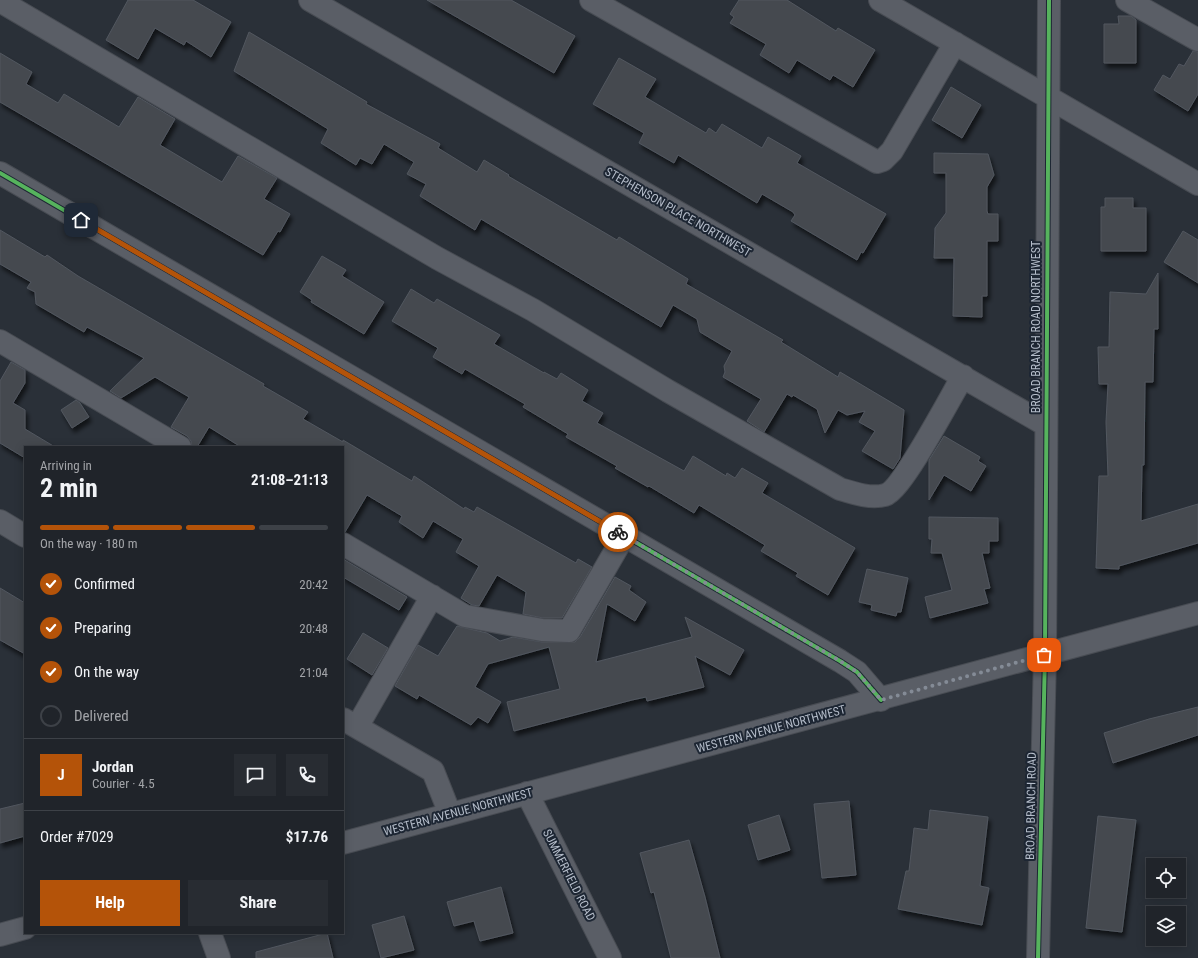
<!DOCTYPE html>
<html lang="en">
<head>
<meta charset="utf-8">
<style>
	:root { --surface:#20242a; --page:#282c32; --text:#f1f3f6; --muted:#a2a4a8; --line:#3d4147; --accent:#b45309 }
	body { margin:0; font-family:"Roboto Condensed",sans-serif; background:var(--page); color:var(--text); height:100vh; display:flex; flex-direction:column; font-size:15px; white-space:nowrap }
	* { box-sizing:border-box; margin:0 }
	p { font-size:13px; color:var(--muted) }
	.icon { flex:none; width:22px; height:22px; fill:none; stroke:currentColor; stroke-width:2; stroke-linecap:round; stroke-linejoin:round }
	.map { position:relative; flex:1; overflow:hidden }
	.details { position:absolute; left:24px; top:446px; width:320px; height:488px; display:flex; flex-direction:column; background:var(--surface); border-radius:0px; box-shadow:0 2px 10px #0003,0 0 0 1px var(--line) }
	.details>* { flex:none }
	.tools { position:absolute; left:1146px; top:858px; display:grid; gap:8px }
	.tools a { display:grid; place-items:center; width:40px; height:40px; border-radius:0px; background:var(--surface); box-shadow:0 2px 10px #0003,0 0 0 1px var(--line); font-size:20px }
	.pin { position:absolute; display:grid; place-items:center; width:34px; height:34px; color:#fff; margin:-17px; border-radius:8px; box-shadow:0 2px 6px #0006 }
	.courier { position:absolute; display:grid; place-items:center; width:40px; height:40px; margin:-20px; border:3px solid #b45309; border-radius:50%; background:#fff; color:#222; box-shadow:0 1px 5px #0007 }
	.overview em { font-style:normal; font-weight:700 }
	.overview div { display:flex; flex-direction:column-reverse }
	.overview { display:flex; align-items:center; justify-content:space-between; height:68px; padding:0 16px }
	h1 { font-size:26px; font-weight:700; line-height:30px }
	.bar { display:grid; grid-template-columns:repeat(4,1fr); gap:6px 4px; align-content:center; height:48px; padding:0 16px }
	.bar i { height:5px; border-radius:3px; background:var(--line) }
	.bar .active { background:var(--accent) }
	.bar p { grid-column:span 4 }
	.line { display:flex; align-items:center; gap:10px; padding:0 16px; border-top:1px solid var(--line) }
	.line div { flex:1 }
	.round { display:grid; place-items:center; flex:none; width:42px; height:42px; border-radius:0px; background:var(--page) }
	ol { padding:0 16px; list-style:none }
	li { display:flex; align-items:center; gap:12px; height:44px }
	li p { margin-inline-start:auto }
	li .icon { padding:4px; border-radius:50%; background:var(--accent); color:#fff; stroke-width:4 }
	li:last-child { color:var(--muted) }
	li i { width:22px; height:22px; border:2px solid var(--line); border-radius:50% }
	.cta { display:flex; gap:8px; margin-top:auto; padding:8px 16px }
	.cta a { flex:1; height:46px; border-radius:0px; background:var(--accent); color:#fff; font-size:16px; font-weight:700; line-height:46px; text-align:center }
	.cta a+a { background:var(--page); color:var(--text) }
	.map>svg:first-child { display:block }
	.building { fill:#444950; stroke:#52575f; filter:url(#shadow) }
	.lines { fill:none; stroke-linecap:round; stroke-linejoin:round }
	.minor-casing { stroke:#484c53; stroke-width:24 }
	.minor { stroke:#5a5e66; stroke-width:22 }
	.cycleway-casing { stroke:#1d2633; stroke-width:6 }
	.cycleway { stroke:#56b35d; stroke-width:4 }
	.done { stroke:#848b96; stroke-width:4; stroke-dasharray:0 7.2 }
	.route { stroke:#b45309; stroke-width:5 }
	.labels { text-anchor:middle; stroke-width:4; stroke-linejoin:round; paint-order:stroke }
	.street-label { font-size:12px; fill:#b4bcc9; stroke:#1d2633 }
</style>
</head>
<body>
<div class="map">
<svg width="1198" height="958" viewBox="0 0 1198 958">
	<defs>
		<filter id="shadow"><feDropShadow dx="2.5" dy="4.5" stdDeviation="2" flood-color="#0009"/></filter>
	</defs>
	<rect width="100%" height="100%" fill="#2a3038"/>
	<path class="building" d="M 128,0 L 193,0 L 231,22 L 211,57 L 186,41 L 184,45 L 155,28 L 138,59 L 106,40 Z
		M 427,0 L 511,0 L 575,36 L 554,73 Z
		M 739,0 L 787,0 L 836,31 L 838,28 L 875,50 L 853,87 L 833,75 L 830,80 L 797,60 L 789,73 L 760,55 L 766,44 L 730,23 L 734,17 L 730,14 Z
		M 1118,16 L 1131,16 L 1136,20 L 1136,63 L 1104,63 L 1104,24 L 1119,24 Z
		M 249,32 L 367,102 L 366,104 L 440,144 L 438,148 L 477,172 L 484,160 L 509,175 L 508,176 L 617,240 L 619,237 L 688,279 L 686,284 L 783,340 L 781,342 L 838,377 L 840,372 L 904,410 L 900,458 L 893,469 L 862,451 L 875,431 L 859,422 L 865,411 L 847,415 L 838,410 L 825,433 L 817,409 L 793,395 L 792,397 L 787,394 L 764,432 L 747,421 L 761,399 L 723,377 L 725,372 L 724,366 L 732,351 L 700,332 L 697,319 L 673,305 L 661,327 L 481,219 L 475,230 L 420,196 L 426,184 L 407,174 L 414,162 L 384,144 L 372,164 L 360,158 L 356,165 L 321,143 L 328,129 L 234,71 Z
		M 1193,51 L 1198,52 L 1198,94 L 1188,111 L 1154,90 L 1163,75 L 1170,79 L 1179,64 L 1184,66 Z
		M 0,53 L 32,72 L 26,84 L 58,103 L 64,94 L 119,127 L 138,97 L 175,119 L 160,145 L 222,182 L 238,156 L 277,178 L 264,199 L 290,214 L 280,232 L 278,231 L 263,255 L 0,102 Z
		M 619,58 L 656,79 L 645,97 L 706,133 L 709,128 L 716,133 L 722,124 L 762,148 L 768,137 L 801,156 L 797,163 L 886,214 L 863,253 L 861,252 L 857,260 L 791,221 L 795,215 L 793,212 L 762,194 L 757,203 L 678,155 L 674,163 L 639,143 L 644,133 L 593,104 Z
		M 951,87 L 981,105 L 962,138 L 932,120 Z
		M 934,153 L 988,154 L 994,175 L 987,187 L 987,211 L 988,214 L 998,214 L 998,241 L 987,241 L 987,296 L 982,296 L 982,317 L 953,316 L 954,258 L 934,258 L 935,228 L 946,213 L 946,173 L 934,173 Z
		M 1105,198 L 1133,198 L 1133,208 L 1146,208 L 1146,251 L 1101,251 L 1101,207 L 1105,207 Z
		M 0,230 L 45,257 L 47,255 L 78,276 L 264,384 L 263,386 L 308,412 L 303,419 L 343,442 L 343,440 L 412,481 L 414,476 L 464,509 L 465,507 L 474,512 L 477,507 L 576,563 L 578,559 L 592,567 L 562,618 L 543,618 L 523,614 L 526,592 L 497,575 L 479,606 L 472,605 L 461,598 L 479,566 L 456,552 L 463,539 L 433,521 L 423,538 L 399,522 L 402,516 L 367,495 L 345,532 L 343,532 L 343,447 L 241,447 L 209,427 L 197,447 L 192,447 L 191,441 L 187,436 L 171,427 L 189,397 L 155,377 L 121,398 L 110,391 L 144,358 L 87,327 L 84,332 L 36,304 L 35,292 L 27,288 L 31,282 L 0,264 Z
		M 1183,231 L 1198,240 L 1198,283 L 1164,262 Z
		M 322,256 L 346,270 L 342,276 L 384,302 L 364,334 L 311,302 L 312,300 L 300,292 Z
		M 1158,273 L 1158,329 L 1154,329 L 1153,382 L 1145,382 L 1144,465 L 1142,465 L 1141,521 L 1198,504 L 1198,543 L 1119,566 L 1119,569 L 1096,568 L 1099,476 L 1108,476 L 1106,422 L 1108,384 L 1099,384 L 1098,347 L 1109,347 L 1110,292 L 1146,294 Z
		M 411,289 L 434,303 L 437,299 L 500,335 L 494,344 L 544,373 L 544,372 L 557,379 L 561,373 L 588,390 L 582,401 L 603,413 L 597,423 L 684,471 L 693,456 L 726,476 L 727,473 L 735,478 L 742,468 L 768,483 L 762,493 L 855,548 L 828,595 L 796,576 L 798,573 L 761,551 L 765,545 L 699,505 L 694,513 L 649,486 L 648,487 L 615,468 L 617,466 L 566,437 L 568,434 L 523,407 L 525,404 L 465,369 L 462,374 L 433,357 L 438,348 L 392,321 Z
		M 11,362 L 25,370 L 25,383 L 13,403 L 25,410 L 25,429 L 55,447 L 25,447 L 25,458 L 0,443 L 0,381 Z
		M 76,400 L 80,403 L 89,417 L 72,428 L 61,410 Z
		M 944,436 L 980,457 L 978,461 L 986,466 L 971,491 L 944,475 L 929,500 L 929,460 Z
		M 929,517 L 998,518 L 998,541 L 989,541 L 989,553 L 982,553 L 990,588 L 984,589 L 988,603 L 930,618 L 925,597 L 952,590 L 942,553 L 931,553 L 932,539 L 929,539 Z
		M 343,559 L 407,597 L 399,610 L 343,577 Z
		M 867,569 L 908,578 L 901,612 L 897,612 L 896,616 L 871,610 L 872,605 L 859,602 Z
		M 615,577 L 631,586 L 629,590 L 646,602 L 635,621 L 607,604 L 596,662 L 692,637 L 685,617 L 744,650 L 730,675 L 695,656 L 704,687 L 647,701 L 646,697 L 632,700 L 514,731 L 507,702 L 560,689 L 549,647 L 488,664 L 475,687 L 501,702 L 488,723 L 478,717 L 471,725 L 419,695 L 417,699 L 395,686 L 418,645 L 438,656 L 457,626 L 487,633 L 500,641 L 513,637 L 542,642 L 575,642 L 580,637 Z
		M 0,588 L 25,603 L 25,654 L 0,640 Z
		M 363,633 L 388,648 L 372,675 L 347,659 Z
		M 1198,707 L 1198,735 L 1113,763 L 1104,733 L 1149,719 Z
		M 849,801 L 856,875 L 822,878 L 814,804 Z
		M 25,803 L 25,836 L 0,843 L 0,809 Z
		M 930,810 L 988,817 L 980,886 L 989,888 L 982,925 L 898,909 L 906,871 L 909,871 L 914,828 L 928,830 Z
		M 779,815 L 790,850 L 758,860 L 748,825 Z
		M 1098,816 L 1136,820 L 1122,932 L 1086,928 Z
		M 689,840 L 705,897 L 720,958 L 671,958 L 654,892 L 651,893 L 640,853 Z
		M 501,887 L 513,933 L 480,941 L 474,921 L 454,926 L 447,902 Z
		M 404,916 L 414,950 L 381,958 L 372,925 Z
		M 327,933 L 333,958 L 256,958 L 256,952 Z"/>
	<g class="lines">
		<g class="minor-casing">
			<path id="minor" d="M 310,0 L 1046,425
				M 591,0 L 877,162 L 883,160 L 892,151 L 955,43
				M 880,0 L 1198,184
				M 1127,0 L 1198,40
				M 0,1 L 437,258 L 533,310 L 668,391 L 840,489 C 853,493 871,499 885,495 C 902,490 951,396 963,376
				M 0,173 L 840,661 L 857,672 L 881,700
				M 0,341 L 180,447
				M 0,521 L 25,536
				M 343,544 L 465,616 L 542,630 L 569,631 L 624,536
				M 343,719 L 433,771 L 450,814
				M 357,727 L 432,596
				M 527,793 L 610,958
				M 343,843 L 1198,613
				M 210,933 L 219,958
				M 0,935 L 25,928
				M 1038,958 L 1045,655 L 1049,0"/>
		</g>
		<use href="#minor" class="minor"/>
		<g class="cycleway-casing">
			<path id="cycleway" d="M 0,173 L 840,661 L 857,672 L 881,700
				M 1038,958 L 1045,655 L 1049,0"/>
		</g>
		<use href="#cycleway" class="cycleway"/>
	</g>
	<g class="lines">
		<path class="done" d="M 618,532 L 840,661 L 857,672 L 881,700 L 1044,655"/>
		<path class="route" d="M 81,220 L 618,532"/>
	</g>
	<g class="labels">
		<g class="street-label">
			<text transform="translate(678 212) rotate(30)" y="4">STEPHENSON PLACE NORTHWEST</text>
			<text transform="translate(1036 327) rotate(-90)" y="4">BROAD BRANCH ROAD NORTHWEST</text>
			<text transform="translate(771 729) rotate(-15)" y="4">WESTERN AVENUE NORTHWEST</text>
			<text transform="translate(1031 806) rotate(-89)" y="4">BROAD BRANCH ROAD</text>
			<text transform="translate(458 812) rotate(-15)" y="4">WESTERN AVENUE NORTHWEST</text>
			<text transform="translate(569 875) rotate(63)" y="4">SUMMERFIELD ROAD</text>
		</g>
	</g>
</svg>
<div class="tools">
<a><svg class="icon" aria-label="locate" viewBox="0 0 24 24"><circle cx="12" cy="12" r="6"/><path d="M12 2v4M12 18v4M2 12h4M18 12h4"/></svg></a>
<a><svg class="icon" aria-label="layers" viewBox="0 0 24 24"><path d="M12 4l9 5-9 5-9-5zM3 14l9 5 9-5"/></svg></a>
</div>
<div class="pin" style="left:1044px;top:655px;background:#ea580c"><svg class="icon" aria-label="bag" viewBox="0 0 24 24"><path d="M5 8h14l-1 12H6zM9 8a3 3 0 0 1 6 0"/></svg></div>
<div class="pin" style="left:81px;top:220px;background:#1f2937"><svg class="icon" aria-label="home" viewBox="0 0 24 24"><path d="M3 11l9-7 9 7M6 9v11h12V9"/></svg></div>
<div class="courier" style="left:618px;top:532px"><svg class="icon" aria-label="bike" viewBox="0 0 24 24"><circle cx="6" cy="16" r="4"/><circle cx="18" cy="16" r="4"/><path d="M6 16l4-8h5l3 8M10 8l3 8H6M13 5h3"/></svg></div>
<section class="details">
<div class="overview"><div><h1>2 min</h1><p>Arriving in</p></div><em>21:08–21:13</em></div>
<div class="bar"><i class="active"></i><i class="active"></i><i class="active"></i><i></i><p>On the way · 180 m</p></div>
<ol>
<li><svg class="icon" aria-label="check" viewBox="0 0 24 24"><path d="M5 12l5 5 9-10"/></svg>Confirmed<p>20:42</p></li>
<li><svg class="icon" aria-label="check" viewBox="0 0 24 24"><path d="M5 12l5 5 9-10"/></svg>Preparing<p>20:48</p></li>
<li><svg class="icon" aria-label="check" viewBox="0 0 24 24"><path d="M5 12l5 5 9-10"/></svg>On the way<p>21:04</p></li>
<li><i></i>Delivered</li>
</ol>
<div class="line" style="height:72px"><b class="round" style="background:var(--accent);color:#fff">J</b><div><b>Jordan</b><p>Courier · 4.5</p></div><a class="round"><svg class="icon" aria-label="chat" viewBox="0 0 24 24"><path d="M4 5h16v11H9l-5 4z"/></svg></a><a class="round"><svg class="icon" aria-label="phone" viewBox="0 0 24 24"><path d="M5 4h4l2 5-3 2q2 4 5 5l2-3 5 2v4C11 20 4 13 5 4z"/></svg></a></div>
<div class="line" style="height:52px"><div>Order #7029</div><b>$17.76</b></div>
<div class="cta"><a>Help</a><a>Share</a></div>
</section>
</div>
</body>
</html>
